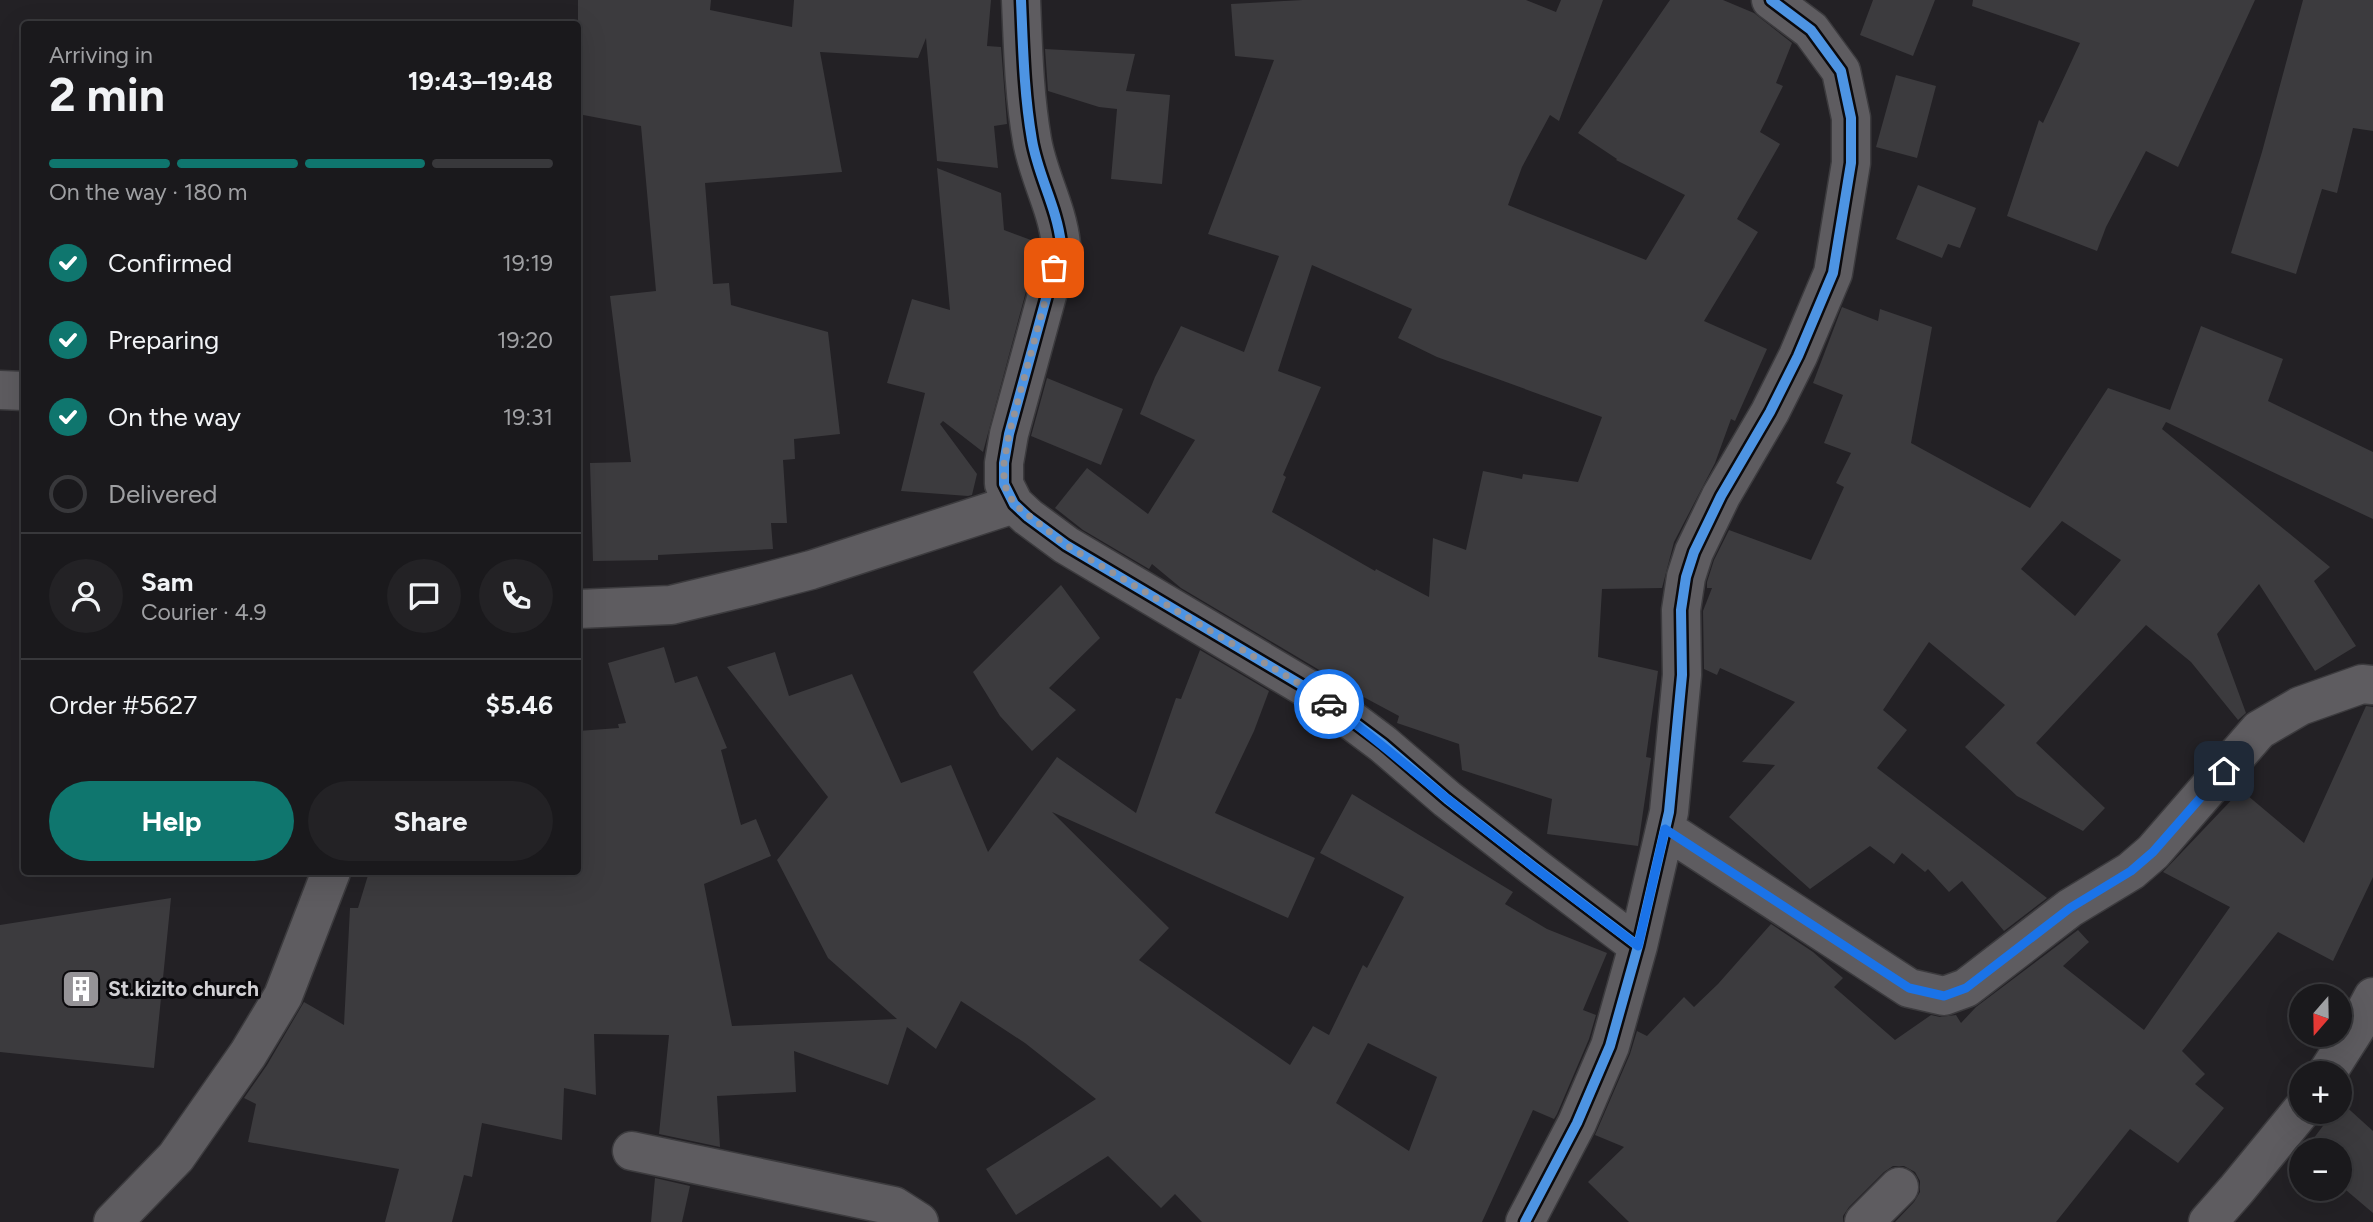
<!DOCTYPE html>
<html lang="en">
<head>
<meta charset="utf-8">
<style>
	:root { --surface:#1a191c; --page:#232225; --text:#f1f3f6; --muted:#9fa0a3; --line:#38383b; --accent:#0f766e }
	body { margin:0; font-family:Figtree,sans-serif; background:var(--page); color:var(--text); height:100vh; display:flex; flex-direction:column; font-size:26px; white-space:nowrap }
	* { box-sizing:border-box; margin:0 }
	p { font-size:23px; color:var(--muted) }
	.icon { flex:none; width:38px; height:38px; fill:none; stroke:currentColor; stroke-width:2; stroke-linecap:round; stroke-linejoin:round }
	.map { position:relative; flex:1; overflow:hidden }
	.sheet { position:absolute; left:21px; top:21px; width:560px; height:854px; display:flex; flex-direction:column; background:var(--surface); border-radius:7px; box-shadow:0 7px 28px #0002,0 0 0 2px var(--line) }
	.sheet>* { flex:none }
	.needle { width:46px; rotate:200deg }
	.fabs { position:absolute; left:2289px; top:984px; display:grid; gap:14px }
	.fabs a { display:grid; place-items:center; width:63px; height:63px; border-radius:50%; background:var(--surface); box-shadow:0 7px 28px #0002,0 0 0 2px var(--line); font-size:35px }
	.pin { position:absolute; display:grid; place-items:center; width:60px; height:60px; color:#fff; margin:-30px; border-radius:14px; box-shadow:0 4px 10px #0006 }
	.courier { position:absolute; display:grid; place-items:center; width:70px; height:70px; margin:-35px; border:5px solid #1a73e8; border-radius:50%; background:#fff; color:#222; box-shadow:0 2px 9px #0007 }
	.head em { font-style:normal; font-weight:700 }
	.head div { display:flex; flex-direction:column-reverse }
	.head { display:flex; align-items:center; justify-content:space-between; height:119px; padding:0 28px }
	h1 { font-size:46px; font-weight:700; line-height:52px }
	.bar { display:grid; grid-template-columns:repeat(4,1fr); gap:10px 7px; align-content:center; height:84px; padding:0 28px }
	.bar i { height:9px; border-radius:5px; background:var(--line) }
	.bar .on { background:var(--accent) }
	.bar p { grid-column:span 4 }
	.line { display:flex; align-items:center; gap:18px; padding:0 28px; border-top:2px solid var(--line) }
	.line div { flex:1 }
	.round { display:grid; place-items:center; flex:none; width:74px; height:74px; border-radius:37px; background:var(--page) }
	ol { padding:0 28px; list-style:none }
	li { display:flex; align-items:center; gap:21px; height:77px }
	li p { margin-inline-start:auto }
	li .icon { padding:7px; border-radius:50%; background:var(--accent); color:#fff; stroke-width:4 }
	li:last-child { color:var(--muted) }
	li i { width:38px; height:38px; border:4px solid var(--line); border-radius:50% }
	.button { display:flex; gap:14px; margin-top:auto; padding:14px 28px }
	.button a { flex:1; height:80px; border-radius:42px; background:var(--accent); color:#fff; font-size:28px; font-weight:700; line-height:80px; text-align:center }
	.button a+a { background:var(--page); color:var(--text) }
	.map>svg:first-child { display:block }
	.building { fill:#3c3b3e; fill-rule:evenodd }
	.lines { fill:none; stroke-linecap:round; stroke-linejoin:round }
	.minor-casing { stroke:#3c3b3e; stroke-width:41 }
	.minor { stroke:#5e5c60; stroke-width:38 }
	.cycleway-casing { stroke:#0b0a0d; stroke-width:15 }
	.cycleway { stroke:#4d94e3; stroke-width:10 }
	.done { stroke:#959397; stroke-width:7; stroke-dasharray:0 12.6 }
	.route { stroke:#1a73e8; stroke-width:9 }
	.labels { text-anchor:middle; stroke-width:6; stroke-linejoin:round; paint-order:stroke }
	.poi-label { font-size:21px; font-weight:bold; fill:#d2d1d5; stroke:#0b0a0d; text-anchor:start }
</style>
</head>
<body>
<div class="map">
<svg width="2373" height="1222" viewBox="0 0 2373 1222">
	<rect width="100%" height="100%" fill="#232125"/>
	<path class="building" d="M 578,0 L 711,0 L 710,10 L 792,27 L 794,0 L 991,0 L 987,46 L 1001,47 L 1007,124 L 994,126 L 998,168 L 937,161 L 926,38 L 918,58 L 820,52 L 842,172 L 705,183 L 713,284 L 729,283 L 731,305 L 828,332 L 840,434 L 794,439 L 795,459 L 783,460 L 787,523 L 771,523 L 773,549 L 658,555 L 658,560 L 593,561 L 590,463 L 631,462 L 610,296 L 656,291 L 641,126 L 578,114 Z
		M 1303,0 L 1526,0 L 1556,12 L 1561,0 L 1603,0 L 1559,121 L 1550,115 L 1522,167 L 1508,205 L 1646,260 L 1685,195 L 1616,160 L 1617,159 L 1578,133 L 1670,0 L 1723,0 L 1754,13 L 1792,43 L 1776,83 L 1783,86 L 1760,132 L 1780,144 L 1737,219 L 1758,232 L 1704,321 L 1767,349 L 1735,421 L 1731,419 L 1715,463 L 1674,542 L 1662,588 L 1602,589 L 1598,657 L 1658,671 L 1646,757 L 1651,758 L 1638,846 L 1547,834 L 1552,799 L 1462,770 L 1459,744 L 1397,723 L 1399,716 L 1343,686 L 1326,674 L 1181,588 L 1152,564 L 1149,569 L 1083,530 L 1055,508 L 1087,468 L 1148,514 L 1195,440 L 1140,414 L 1155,377 L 1181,326 L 1244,352 L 1279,256 L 1208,234 L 1274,60 L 1235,56 L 1231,4 ZM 1312,265 L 1412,309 L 1398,338 L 1437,357 L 1602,417 L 1578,482 L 1523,474 L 1522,479 L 1483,471 L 1466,550 L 1433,538 L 1429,597 L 1376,569 L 1375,571 L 1272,512 L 1286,477 L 1283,475 L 1321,387 L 1278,371 Z
		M 1873,0 L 1935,0 L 1913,56 L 1860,35 Z
		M 1973,0 L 2255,0 L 2178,167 L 2146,151 L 2106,227 L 2097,251 L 2007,216 L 2039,120 L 2043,123 L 2080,43 L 1972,6 Z
		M 2303,0 L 2373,0 L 2373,131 L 2353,128 L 2337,193 L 2322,189 L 2296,274 L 2231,253 L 2262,152 Z
		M 1045,49 L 1135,54 L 1126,91 L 1170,95 L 1162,184 L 1111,179 L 1117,109 L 1099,107 L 1048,91 Z
		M 1896,75 L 1936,86 L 1917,158 L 1876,147 Z
		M 937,168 L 1001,193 L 1004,230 L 1039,243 L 983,452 L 943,421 L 940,424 L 977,474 L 972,495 L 968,496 L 901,491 L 925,393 L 887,383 L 912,299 L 950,310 Z
		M 1918,185 L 1976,208 L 1960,248 L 1948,244 L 1942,258 L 1896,239 Z
		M 1842,307 L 1878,321 L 1880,309 L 1932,327 L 1911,443 L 2030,508 L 2108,388 L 2170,410 L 2201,326 L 2283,359 L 2268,401 L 2373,452 L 2373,519 L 2166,422 L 2162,429 L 2330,567 L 2314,581 L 2356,646 L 2315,671 L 2259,584 L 2217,634 L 2246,713 L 2238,720 L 2191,662 L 2146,625 L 2036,743 L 2105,808 L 2083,831 L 2017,796 L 1965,747 L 2005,705 L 1929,642 L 1883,710 L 1907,730 L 1877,768 L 2047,898 L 2004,931 L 1962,881 L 1949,892 L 1928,869 L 1925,872 L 1902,853 L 1894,864 L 1870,846 L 1810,889 L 1729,817 L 1775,765 L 1742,762 L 1795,702 L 1720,668 L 1717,675 L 1704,669 L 1703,611 L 1712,588 L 1707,588 L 1707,582 L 1714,560 L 1729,530 L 1811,560 L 1844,487 L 1836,483 L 1851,453 L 1824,443 L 1843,395 L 1813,383 ZM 2062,521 L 2121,560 L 2075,616 L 2021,569 Z
		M 1047,378 L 1123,409 L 1101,465 L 1031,436 Z
		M 1061,585 L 1100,638 L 1049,688 L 1076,710 L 1032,751 L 1000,716 L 973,672 Z
		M 664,647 L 675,683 L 697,676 L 727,748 L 721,750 L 741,825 L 756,819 L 771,856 L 704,884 L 732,1026 L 897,1019 L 828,958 L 777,860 L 828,797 L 727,667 L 775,652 L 789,696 L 852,674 L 901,783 L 951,765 L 988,852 L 1057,757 L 1136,813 L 1176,698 L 1181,699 L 1200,650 L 1269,691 L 1254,731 L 1215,813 L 1315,858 L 1288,918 L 1052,812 L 1169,928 L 1139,960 L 1290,1065 L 1313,1026 L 1329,1035 L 1363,965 L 1367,968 L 1404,897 L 1320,853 L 1352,794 L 1513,892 L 1505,904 L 1547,929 L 1607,953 L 1583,1010 L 1596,1015 L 1589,1039 L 1557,1114 L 1554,1119 L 1533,1110 L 1482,1222 L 1202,1222 L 1175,1194 L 1161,1208 L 1108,1156 L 1016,1215 L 986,1169 L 1096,1099 L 1025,1043 L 961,1001 L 936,1049 L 907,1027 L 888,1085 L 794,1051 L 796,1092 L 717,1096 L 720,1147 L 659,1134 L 669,1035 L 594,1034 L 596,1095 L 564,1088 L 562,1140 L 482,1123 L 472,1177 L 464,1175 L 452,1222 L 385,1222 L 399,1169 L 248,1142 L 256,1104 L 244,1098 L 267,1065 L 304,1002 L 344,1025 L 350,908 L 358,908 L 369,872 L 578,872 L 578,731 L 619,728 L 618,724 L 626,723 L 608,663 ZM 1368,1043 L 1437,1077 L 1409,1151 L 1336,1103 Z
		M 2366,706 L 2373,707 L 2373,877 L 2333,961 L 2278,932 L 2182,1051 L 2205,1074 L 2195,1084 L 2224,1108 L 2178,1163 L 2130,1129 L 2056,1222 L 1895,1222 L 1914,1202 L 1920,1192 L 1920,1181 L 1915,1172 L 1904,1166 L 1893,1166 L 1884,1172 L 1849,1207 L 1843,1216 L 1843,1222 L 1629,1222 L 1588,1182 L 1624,1147 L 1595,1135 L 1630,1054 L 1637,1031 L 1647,1036 L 1684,997 L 1694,1007 L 1718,984 L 1771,924 L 1813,952 L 1843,978 L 1834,987 L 1895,1040 L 1931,1015 L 1940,1017 L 1956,1015 L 1961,1023 L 1976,1007 L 2078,930 L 2089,942 L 2063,966 L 2144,1030 L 2230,907 L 2163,872 L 2241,790 L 2304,843 Z
		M 171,898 L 154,1068 L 0,1052 L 0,925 Z
		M 2341,1102 L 2373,1131 L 2373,1213 L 2340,1185 L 2340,1150 L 2305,1150 L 2334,1111 L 2340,1111 Z
		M 655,1178 L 690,1186 L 682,1222 L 651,1222 Z"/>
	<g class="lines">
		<g class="minor-casing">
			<path id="minor" d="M 1021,0 C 1023,47 1024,94 1032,140 C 1038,176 1057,207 1061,244 L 1009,434 L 1004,463 L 1004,484 L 1014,504 L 1028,517 L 1066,545 L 1315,693 L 1383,744 L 1447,799 L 1534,867 L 1638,946
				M 0,390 L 24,391
				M 578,609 L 671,605 L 750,586 L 811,570 L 1014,504
				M 1665,829 L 1909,988 L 1944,996 L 1966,988 L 2070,908 L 2131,871 L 2153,852 L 2259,730 L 2300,706 L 2362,684 L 2373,685
				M 2327,1073 L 2359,1023 L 2373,997
				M 632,1151 L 894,1206 L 919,1222
				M 113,1222 L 176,1157 L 248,1054 L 283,996 L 331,872
				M 1525,1222 L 1577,1123 L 1610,1046 L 1638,946 L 1669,812 L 1682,675 L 1681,610 L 1686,577 L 1694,552 L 1721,496 L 1770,412 L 1798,356 L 1833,273 L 1851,163 L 1851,118 L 1841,71 L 1811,30 L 1771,0
				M 1864,1222 L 1899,1187
				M 2208,1222 L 2237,1189 L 2301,1111"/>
		</g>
		<use href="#minor" class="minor"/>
		<g class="cycleway-casing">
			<path id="cycleway" d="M 1021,0 C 1023,47 1024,94 1032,140 C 1038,176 1057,207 1061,244 L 1009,434 L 1004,463 L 1004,484 L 1014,504 L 1028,517 L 1066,545 L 1315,693 L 1383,744 L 1447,799 L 1534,867 L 1638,946
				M 1525,1222 L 1577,1123 L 1610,1046 L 1638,946 L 1669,812 L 1682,675 L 1681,610 L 1686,577 L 1694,552 L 1721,496 L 1770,412 L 1798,356 L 1833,273 L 1851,163 L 1851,118 L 1841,71 L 1811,30 L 1771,0"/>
		</g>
		<use href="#cycleway" class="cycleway"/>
	</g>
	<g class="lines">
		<path class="done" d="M 1054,268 L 1009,434 L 1004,463 L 1004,484 L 1014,504 L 1066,545 L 1315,693 L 1329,704"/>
		<path class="route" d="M 1329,704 C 1371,735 1410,769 1451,802 C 1512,851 1575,899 1638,946 L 1665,829 L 1909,988 L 1944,996 L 1966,988 L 2070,908 L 2131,871 L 2153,852 L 2224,771"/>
	</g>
	<defs>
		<g id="building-square" transform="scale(2.0125)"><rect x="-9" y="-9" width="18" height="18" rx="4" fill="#959397" stroke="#0b0a0d"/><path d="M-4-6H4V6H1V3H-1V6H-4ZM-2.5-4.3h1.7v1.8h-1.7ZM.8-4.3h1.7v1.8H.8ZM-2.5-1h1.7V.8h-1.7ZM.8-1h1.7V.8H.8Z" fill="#fff"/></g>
	</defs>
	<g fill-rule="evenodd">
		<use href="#building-square" x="81" y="989"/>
	</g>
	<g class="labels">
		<g class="poi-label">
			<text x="108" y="996">St.kizito church</text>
		</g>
	</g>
</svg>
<div class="fabs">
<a><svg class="needle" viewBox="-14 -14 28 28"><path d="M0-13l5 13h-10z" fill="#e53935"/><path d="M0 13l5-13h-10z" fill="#9fa0a3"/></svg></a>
<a>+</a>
<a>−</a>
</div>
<div class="pin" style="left:1054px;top:268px;background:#ea580c"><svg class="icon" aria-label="bag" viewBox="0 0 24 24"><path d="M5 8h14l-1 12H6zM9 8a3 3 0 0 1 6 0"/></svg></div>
<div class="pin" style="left:2224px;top:771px;background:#1f2937"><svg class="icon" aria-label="home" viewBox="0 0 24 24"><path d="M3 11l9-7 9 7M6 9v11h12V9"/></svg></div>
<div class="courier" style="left:1329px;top:704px"><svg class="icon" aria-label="car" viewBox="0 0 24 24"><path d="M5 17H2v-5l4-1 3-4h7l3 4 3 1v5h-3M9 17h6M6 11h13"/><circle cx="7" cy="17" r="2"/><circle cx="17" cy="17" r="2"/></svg></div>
<section class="sheet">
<div class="head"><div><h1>2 min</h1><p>Arriving in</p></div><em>19:43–19:48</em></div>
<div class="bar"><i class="on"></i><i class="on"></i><i class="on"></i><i></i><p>On the way · 180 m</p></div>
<ol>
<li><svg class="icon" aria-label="check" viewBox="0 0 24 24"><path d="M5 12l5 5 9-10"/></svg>Confirmed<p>19:19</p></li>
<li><svg class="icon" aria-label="check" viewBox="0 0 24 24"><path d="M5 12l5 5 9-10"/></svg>Preparing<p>19:20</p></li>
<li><svg class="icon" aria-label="check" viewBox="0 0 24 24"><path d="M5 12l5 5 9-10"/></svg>On the way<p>19:31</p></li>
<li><i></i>Delivered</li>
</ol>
<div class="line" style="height:126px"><a class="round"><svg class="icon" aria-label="person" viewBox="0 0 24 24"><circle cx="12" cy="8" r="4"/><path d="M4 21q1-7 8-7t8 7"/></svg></a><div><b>Sam</b><p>Courier · 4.9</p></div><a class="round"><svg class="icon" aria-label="chat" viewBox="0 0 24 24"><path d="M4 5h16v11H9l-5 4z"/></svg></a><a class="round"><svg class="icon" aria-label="phone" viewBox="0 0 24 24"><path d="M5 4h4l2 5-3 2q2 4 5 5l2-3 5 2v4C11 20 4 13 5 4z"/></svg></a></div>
<div class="line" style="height:91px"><div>Order #5627</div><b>$5.46</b></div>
<div class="button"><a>Help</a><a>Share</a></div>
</section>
</div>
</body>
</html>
